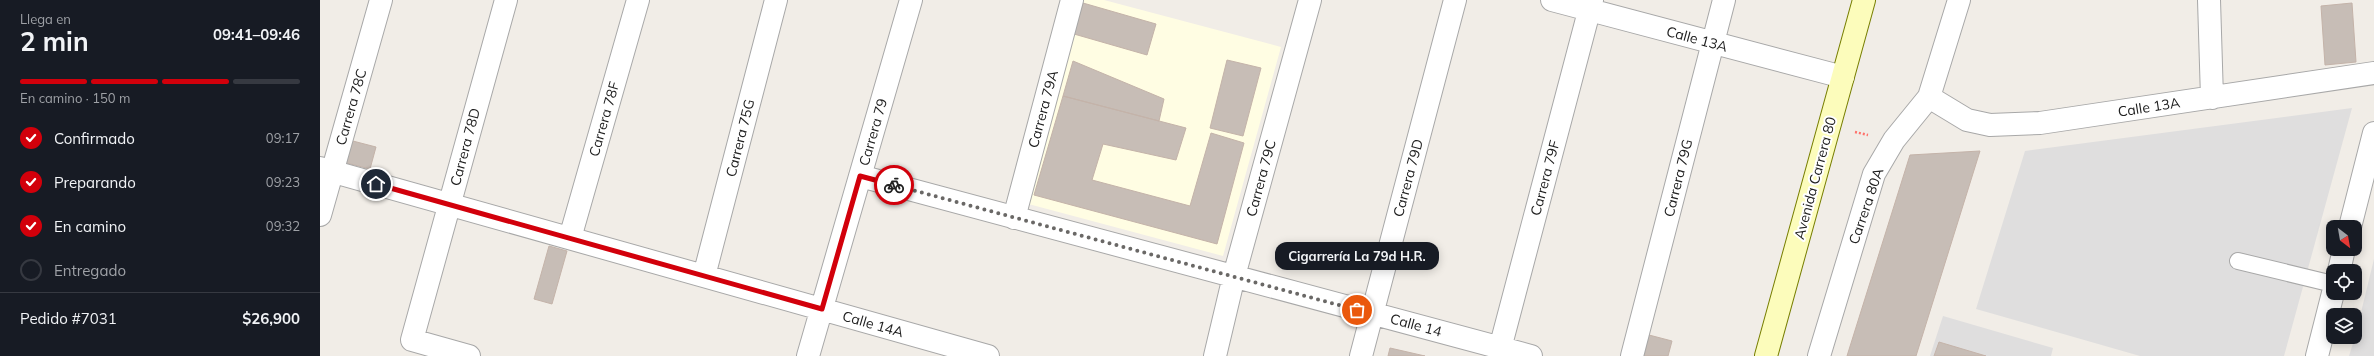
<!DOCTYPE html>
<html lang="es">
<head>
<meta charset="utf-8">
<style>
	:root { --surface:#171b24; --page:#242831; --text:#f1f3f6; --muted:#9ea1a6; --line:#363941; --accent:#d2000b }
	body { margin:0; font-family:Mulish,sans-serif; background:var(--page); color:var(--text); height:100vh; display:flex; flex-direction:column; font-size:15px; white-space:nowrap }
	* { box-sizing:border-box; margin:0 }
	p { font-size:13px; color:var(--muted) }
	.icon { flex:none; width:22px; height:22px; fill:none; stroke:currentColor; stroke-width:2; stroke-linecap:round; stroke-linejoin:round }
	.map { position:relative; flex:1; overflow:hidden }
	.sheet { display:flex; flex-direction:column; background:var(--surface); width:320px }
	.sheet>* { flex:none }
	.needle { width:26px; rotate:149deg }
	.buttons { position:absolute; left:2006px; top:220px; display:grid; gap:8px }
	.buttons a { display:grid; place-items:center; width:36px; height:36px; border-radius:8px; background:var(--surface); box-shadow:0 2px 10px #0003; font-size:20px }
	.pin { position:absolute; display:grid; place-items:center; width:34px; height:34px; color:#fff; margin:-17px; border:2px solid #fff; border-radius:50%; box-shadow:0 1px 4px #0007 }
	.courier { position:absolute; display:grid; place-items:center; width:40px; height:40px; margin:-20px; border:3px solid #d2000b; border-radius:50%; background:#fff; color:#222; box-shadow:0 1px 5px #0007 }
	.bubble { position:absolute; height:28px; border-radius:12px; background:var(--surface); box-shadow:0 2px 10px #0003; font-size:13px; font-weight:700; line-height:28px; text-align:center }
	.summary em { font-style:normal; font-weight:700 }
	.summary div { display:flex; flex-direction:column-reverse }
	.summary { display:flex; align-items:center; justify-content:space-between; height:68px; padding:0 20px }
	h1 { font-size:26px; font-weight:700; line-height:30px }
	.bar { display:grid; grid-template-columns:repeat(4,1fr); gap:6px 4px; align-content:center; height:48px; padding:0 20px }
	.bar i { height:5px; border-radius:3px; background:var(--line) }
	.bar .on { background:var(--accent) }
	.bar p { grid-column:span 4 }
	.line { display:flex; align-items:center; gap:10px; padding:0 20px; border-top:1px solid var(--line) }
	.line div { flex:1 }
	ol { padding:0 20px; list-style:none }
	li { display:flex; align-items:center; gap:12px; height:44px }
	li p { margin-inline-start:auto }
	li .icon { padding:4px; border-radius:50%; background:var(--accent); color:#fff; stroke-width:4 }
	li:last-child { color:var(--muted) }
	li i { width:22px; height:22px; border:2px solid var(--line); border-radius:50% }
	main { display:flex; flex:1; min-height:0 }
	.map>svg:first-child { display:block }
	.residential { fill:#dfdede }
	.education { fill:#fffde3 }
	.building { fill:#c7bdb6; stroke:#c4b3a9 }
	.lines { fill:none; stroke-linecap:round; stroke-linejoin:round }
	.lane-casing { stroke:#a8a8a8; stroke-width:18 }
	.street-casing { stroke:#a8a8a8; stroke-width:24 }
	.secondary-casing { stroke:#777e01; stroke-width:24 }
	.path { stroke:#fe726b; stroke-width:2.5; stroke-dasharray:2 2; stroke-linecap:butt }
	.lane { stroke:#fff; stroke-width:16 }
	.street { stroke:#fff; stroke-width:22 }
	.secondary { stroke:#fcfcbb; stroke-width:22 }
	.done { stroke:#6a6866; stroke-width:4; stroke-dasharray:0 7.2 }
	.route { stroke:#d2000b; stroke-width:5 }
	.labels { text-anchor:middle; stroke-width:4; stroke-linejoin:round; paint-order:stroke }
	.street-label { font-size:14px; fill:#212121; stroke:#fff }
</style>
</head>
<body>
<main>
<section class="sheet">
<div class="summary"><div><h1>2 min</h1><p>Llega en</p></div><em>09:41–09:46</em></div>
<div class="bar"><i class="on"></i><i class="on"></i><i class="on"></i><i></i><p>En camino · 150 m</p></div>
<ol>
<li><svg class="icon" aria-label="check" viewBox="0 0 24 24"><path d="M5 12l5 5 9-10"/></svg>Confirmado<p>09:17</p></li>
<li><svg class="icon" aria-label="check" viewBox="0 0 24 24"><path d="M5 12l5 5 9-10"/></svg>Preparando<p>09:23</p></li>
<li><svg class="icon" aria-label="check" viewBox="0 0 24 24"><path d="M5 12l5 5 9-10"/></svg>En camino<p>09:32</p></li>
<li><i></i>Entregado</li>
</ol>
<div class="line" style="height:52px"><div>Pedido #7031</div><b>$26,900</b></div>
</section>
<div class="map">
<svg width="2054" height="356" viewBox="0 0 2054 356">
	<rect width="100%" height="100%" fill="#f1ede7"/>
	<path class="residential" d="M 2032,108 L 1964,356 L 1820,356 L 1656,309 L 1705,151 Z
		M 2054,259 L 2054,356 L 2029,356 L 2035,337 Z
		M 1623,316 L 1733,348 L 1731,356 L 1610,356 Z"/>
	<path class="education" d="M 756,0 L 784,0 L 961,47 L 903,256 L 701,202 Z"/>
	<path class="building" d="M 763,3 L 836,24 L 827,55 L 754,34 Z
		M 2032,3 L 2036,62 L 2005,65 L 2001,6 Z
		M 907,60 L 941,68 L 923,136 L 890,128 Z
		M 753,61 L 844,99 L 839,121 L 743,96 Z
		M 743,96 L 866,128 L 856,160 L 783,144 L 772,180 L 870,206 L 891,133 L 924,143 L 897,244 L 714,195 Z
		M 29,140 L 56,147 L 50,169 L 23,162 Z
		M 1660,151 L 1596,356 L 1527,356 L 1590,155 Z
		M 229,246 L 247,251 L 232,304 L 214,299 Z
		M 1329,335 L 1352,341 L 1348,356 L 1324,356 Z
		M 1619,342 L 1666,356 L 1614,356 Z
		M 1070,348 L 1105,356 L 1068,356 Z"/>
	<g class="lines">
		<g class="lane-casing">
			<path id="lane" d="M 1918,261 L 2013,284"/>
		</g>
		<g class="street-casing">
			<path id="street" d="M 1232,0 L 1523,77
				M 1889,0 L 1892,98
				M 1609,97 L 1647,120 L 1670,125 L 1720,123 L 2054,73
				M 0,168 L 668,356
				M 540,176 L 1211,356
				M 0,215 L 61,0
				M 694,218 L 752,0
				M 2030,227 L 2054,133
				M 250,238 L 318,0
				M 2019,271 L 2024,249
				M 384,276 L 456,0
				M 149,356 L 92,340 L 186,0
				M 488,356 L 591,0
				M 895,356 L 914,276 L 990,0
				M 1041,356 L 1135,0
				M 1178,356 L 1272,0
				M 1312,356 L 1404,0
				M 1499,356 L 1554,174 L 1574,140 L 1609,97 L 1639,0
				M 1997,356 L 2013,293"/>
		</g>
		<g class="secondary-casing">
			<path id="secondary" d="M 1446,356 L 1544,0"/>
		</g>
		<path class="path" d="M 1535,132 L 1548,135"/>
		<use href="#lane" class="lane"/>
		<use href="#street" class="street"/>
		<use href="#secondary" class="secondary"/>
	</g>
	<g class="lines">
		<path class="done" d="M 574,185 L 1037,310"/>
		<path class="route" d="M 56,184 L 502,309 L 540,176 L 574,185"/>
	</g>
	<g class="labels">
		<g class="street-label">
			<text transform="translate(1377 39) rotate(15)" y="5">Calle 13A</text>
			<text transform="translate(31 107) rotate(-74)" y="5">Carrera 78C</text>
			<text transform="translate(1829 107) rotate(-9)" y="5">Calle 13A</text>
			<text transform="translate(723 109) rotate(-75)" y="5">Carrera 79A</text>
			<text transform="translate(284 119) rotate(-74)" y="5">Carrera 78F</text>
			<text transform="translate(553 132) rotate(-74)" y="5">Carrera 79</text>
			<text transform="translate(420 138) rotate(-76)" y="5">Carrera 75G</text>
			<text transform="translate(145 147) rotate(-75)" y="5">Carrera 78D</text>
			<text transform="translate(941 178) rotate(-75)" y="5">Carrera 79C</text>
			<text transform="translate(1088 178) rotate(-75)" y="5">Carrera 79D</text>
			<text transform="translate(1225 178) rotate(-75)" y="5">Carrera 79F</text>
			<text transform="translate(1358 178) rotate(-76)" y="5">Carrera 79G</text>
			<text transform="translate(1495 178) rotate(-75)" y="5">Avenida Carrera 80</text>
			<text transform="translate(1546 206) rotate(-71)" y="5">Carrera 80A</text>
			<text transform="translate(553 324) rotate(16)" y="5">Calle 14A</text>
			<text transform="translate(1096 325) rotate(15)" y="5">Calle 14</text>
		</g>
	</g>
</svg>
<div class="buttons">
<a><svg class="needle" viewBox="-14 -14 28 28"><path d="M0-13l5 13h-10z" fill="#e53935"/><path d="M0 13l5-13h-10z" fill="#9ea1a6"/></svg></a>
<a><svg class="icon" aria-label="locate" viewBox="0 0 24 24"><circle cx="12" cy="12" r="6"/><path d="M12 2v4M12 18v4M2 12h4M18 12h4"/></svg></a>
<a><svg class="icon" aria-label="layers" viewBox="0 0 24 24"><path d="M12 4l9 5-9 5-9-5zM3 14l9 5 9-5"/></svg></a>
</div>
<div class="pin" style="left:1037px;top:310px;background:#ea580c"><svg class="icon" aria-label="bag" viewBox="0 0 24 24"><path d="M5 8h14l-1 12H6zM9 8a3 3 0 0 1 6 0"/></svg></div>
<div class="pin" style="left:56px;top:184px;background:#1f2937"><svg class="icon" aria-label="home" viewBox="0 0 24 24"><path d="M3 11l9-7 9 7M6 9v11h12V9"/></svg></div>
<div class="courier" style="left:574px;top:185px"><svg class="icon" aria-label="bike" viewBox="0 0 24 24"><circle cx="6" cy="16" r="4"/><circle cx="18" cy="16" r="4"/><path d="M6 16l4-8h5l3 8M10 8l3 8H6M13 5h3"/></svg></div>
<div class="bubble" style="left:955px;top:242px;width:164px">Cigarrería La 79d H.R.</div>
</div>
</main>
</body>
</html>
